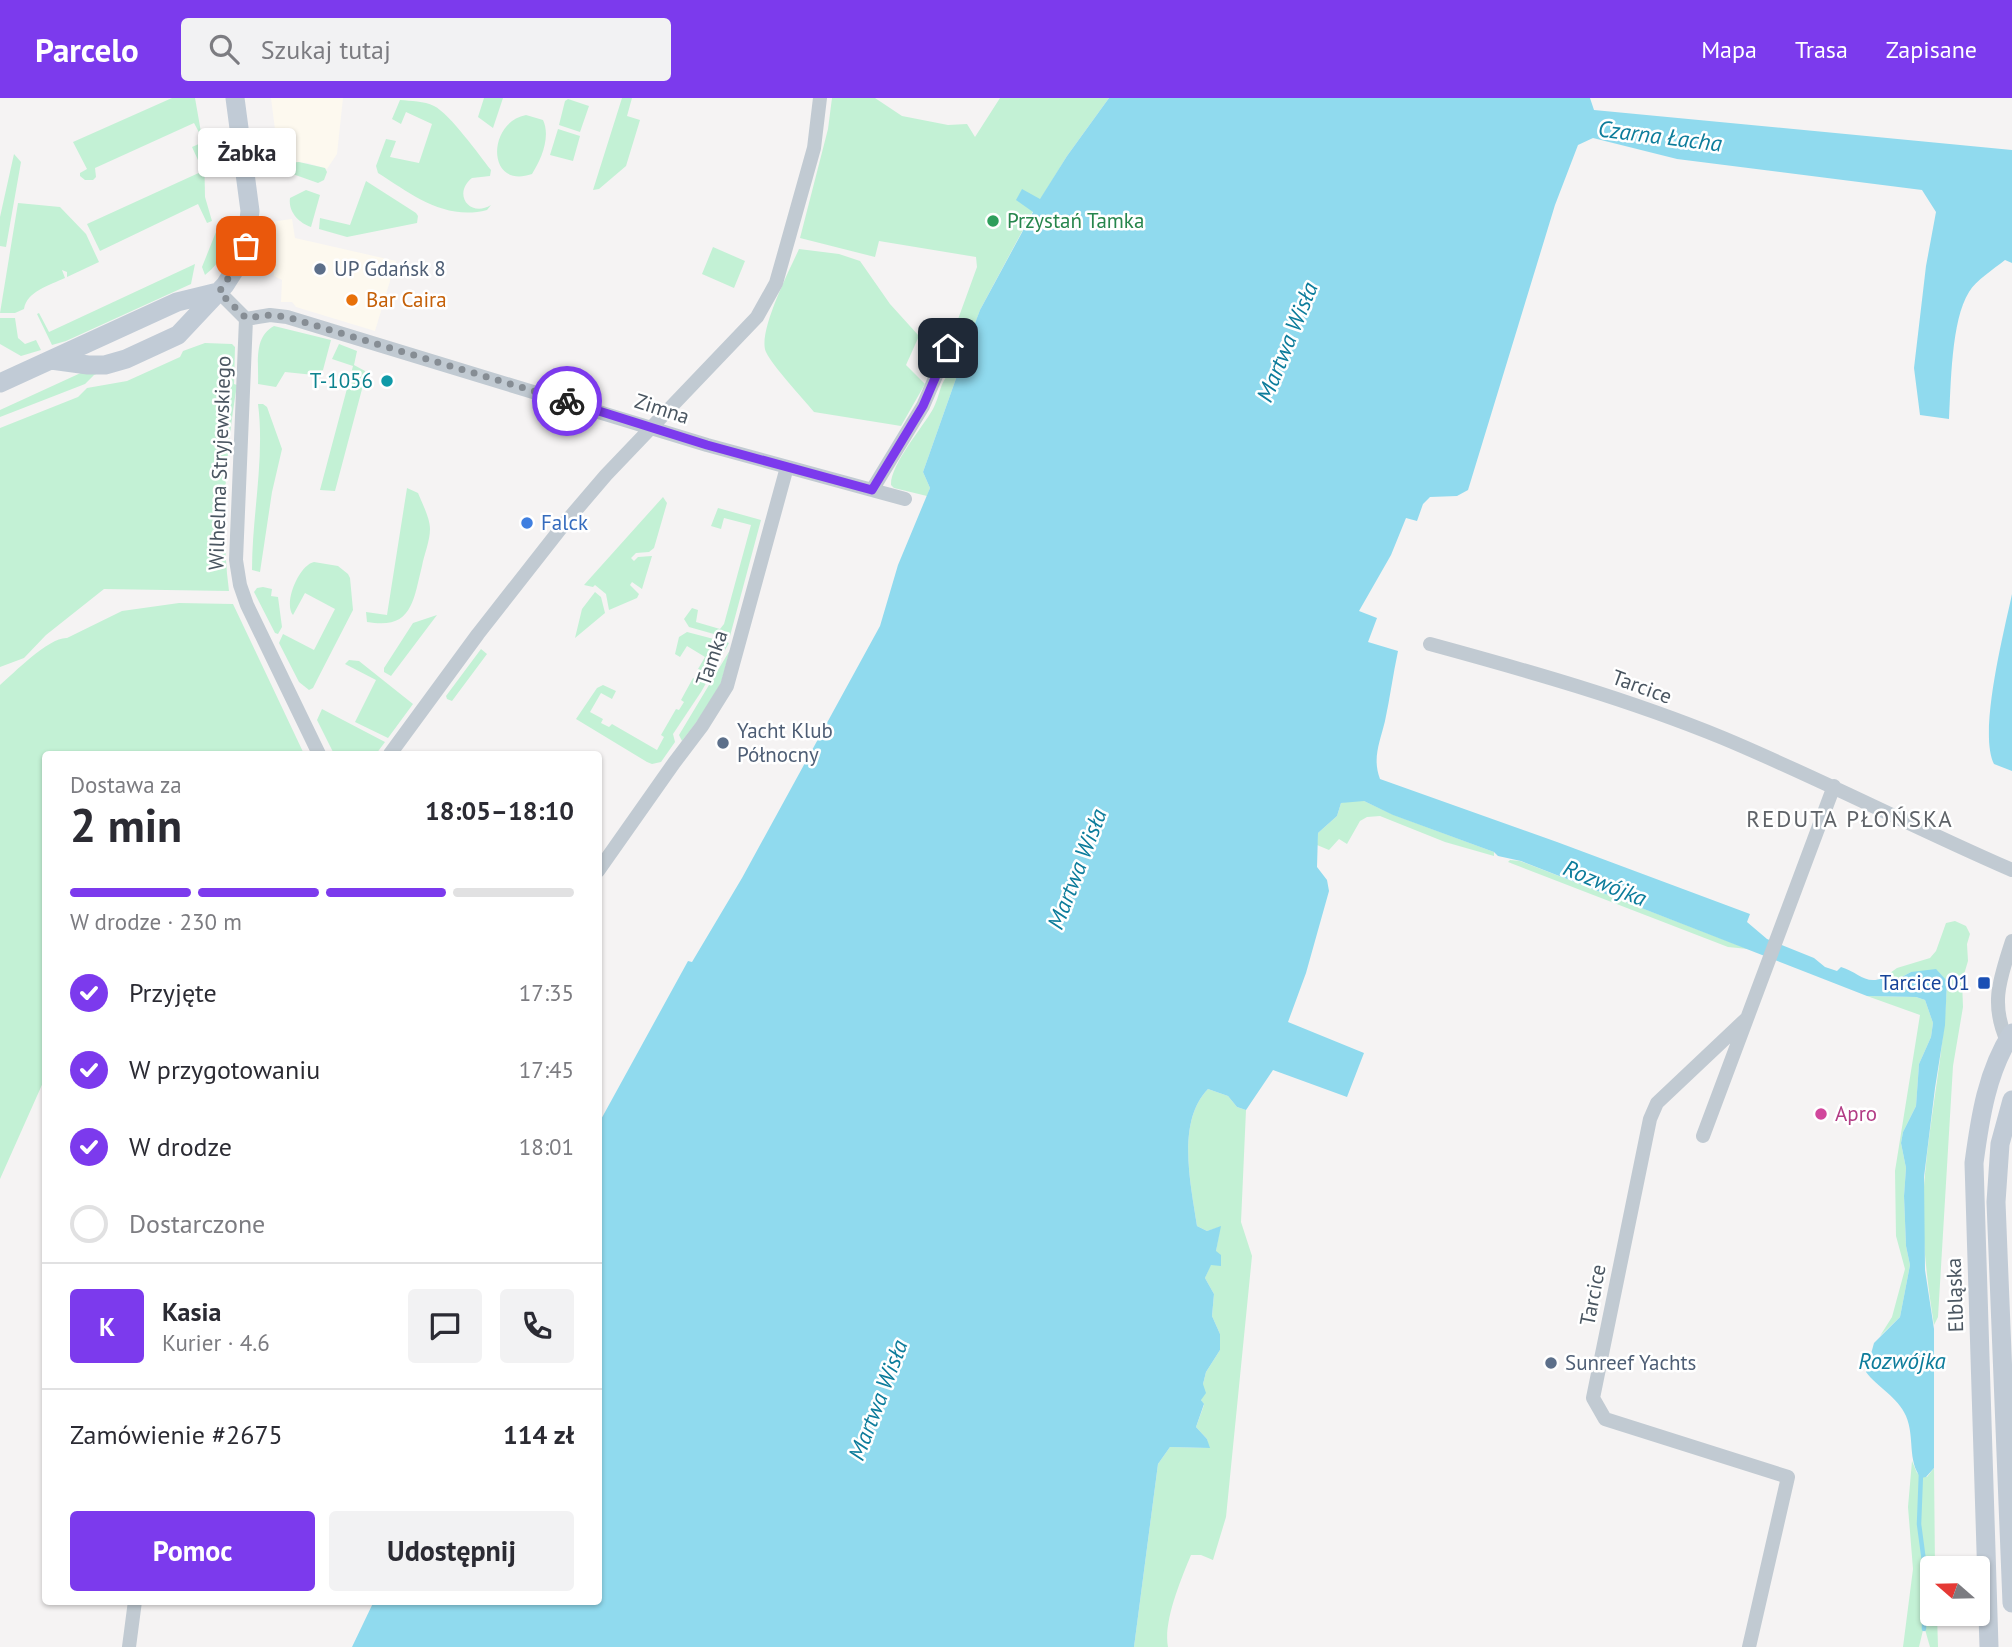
<!DOCTYPE html>
<html lang="pl">
<head>
<meta charset="utf-8">
<style>
	:root { --surface:#fff; --page:#f2f2f3; --text:#2b2b33; --muted:#7c7c81; --line:#e1e1e2; --accent:#7c3aed }
	body { margin:0; font-family:"PT Sans",sans-serif; background:var(--page); color:var(--text); height:100vh; display:flex; flex-direction:column; font-size:26px; white-space:nowrap }
	* { box-sizing:border-box; margin:0 }
	p { font-size:23px; color:var(--muted) }
	.icon { flex:none; width:38px; height:38px; fill:none; stroke:currentColor; stroke-width:2; stroke-linecap:round; stroke-linejoin:round }
	.map { position:relative; flex:1; overflow:hidden }
	.drawer { position:absolute; left:42px; top:653px; width:560px; height:854px; display:flex; flex-direction:column; background:var(--surface); border-radius:7px; box-shadow:0 2px 5px #0004 }
	.drawer>* { flex:none }
	.needle { width:46px; rotate:290deg }
	.fabs { position:absolute; left:1920px; top:1458px; display:grid; gap:14px }
	.fabs a { display:grid; place-items:center; width:70px; height:70px; border-radius:7px; background:var(--surface); box-shadow:0 2px 5px #0004; font-size:35px }
	.pin { position:absolute; display:grid; place-items:center; width:60px; height:60px; color:#fff; margin:-30px; border-radius:14px; box-shadow:0 4px 10px #0006 }
	.courier { position:absolute; display:grid; place-items:center; width:70px; height:70px; margin:-35px; border:5px solid #7c3aed; border-radius:50%; background:#fff; color:#222; box-shadow:0 2px 9px #0007 }
	.bubble { position:absolute; height:49px; border-radius:7px; background:var(--surface); box-shadow:0 2px 5px #0004; font-size:23px; font-weight:700; line-height:49px; text-align:center }
	.summary em { font-style:normal; font-weight:700 }
	.summary div { display:flex; flex-direction:column-reverse }
	.summary { display:flex; align-items:center; justify-content:space-between; height:119px; padding:0 28px }
	h1 { font-size:46px; font-weight:700; line-height:52px }
	.bar { display:grid; grid-template-columns:repeat(4,1fr); gap:10px 7px; align-content:center; height:84px; padding:0 28px }
	.bar i { height:9px; border-radius:5px; background:var(--line) }
	.bar .current { background:var(--accent) }
	.bar p { grid-column:span 4 }
	.line { display:flex; align-items:center; gap:18px; padding:0 28px; border-top:2px solid var(--line) }
	.line div { flex:1 }
	.round { display:grid; place-items:center; flex:none; width:74px; height:74px; border-radius:7px; background:var(--page) }
	ol { padding:0 28px; list-style:none }
	li { display:flex; align-items:center; gap:21px; height:77px }
	li p { margin-inline-start:auto }
	li .icon { padding:7px; border-radius:50%; background:var(--accent); color:#fff; stroke-width:4 }
	li:last-child { color:var(--muted) }
	li i { width:38px; height:38px; border:4px solid var(--line); border-radius:50% }
	.primary-button { display:flex; gap:14px; margin-top:auto; padding:14px 28px }
	.primary-button a { flex:1; height:80px; border-radius:7px; background:var(--accent); color:#fff; font-size:28px; font-weight:700; line-height:80px; text-align:center }
	.primary-button a+a { background:var(--page); color:var(--text) }
	header { display:flex; align-items:center; gap:42px; box-sizing:border-box; height:98px; padding:0 35px; background:var(--accent); color:#fff }
	header strong { font-size:33px }
	nav { display:flex; gap:38px; margin-inline-start:auto; font-size:24px }
	.search { width:490px; height:63px; background:var(--page); display:flex; align-items:center; gap:18px; box-sizing:border-box; padding:0 24px; border-radius:7px; color:var(--muted); font-size:26px }
	.map>svg:first-child { display:block }
	.commercial { fill:#fdf9ef }
	.green { fill:#c3f1d5 }
	.water { fill:#90daee }
	.lines { fill:none; stroke-linecap:round; stroke-linejoin:round }
	.stream { stroke:#90daee; stroke-width:4.5 }
	.street { stroke:#c1cad2; stroke-width:14 }
	.secondary { stroke:#c1cbd6; stroke-width:19 }
	.done { stroke:#868d94; stroke-width:7; stroke-dasharray:0 12.6 }
	.route { stroke:#7c3aed; stroke-width:9 }
	.leisure-dot { fill:#2e9e5b; stroke:#fff; stroke-width:2.5 }
	.service-dot { fill:#5c6f8a; stroke:#fff; stroke-width:2.5 }
	.food-dot { fill:#e8710a; stroke:#fff; stroke-width:2.5 }
	.culture-dot { fill:#0f9aa8; stroke:#fff; stroke-width:2.5 }
	.shop-dot { fill:#3f7fe0; stroke:#fff; stroke-width:2.5 }
	.transit-dot { fill:#1a4fb4; stroke:#fff; stroke-width:2.5 }
	.hotel-dot { fill:#d1479c; stroke:#fff; stroke-width:2.5 }
	.labels { text-anchor:middle; stroke-width:5; stroke-linejoin:round; paint-order:stroke }
	.leisure-label { font-size:21px; fill:#27864d; stroke:#fff; text-anchor:start }
	.service-label { font-size:21px; fill:#4e5e75; stroke:#fff; text-anchor:start }
	.food-label { font-size:21px; fill:#c56008; stroke:#fff; text-anchor:start }
	.culture-label { font-size:21px; fill:#0d838f; stroke:#fff; text-anchor:end }
	.street-label { font-size:21px; fill:#4a5661; stroke:#fff }
	.shop-label { font-size:21px; fill:#366cbe; stroke:#fff; text-anchor:start }
	.transit-label { font-size:21px; fill:#164399; stroke:#fff; text-anchor:end }
	.hotel-label { font-size:21px; fill:#b23c85; stroke:#fff; text-anchor:start }
	.water-label { font-size:23px; font-style:italic; fill:#0c7c9b; stroke:#fff }
	.neighbourhood-label { font-size:23px; letter-spacing:2px; fill:#5f6368; stroke:#fff }
</style>
</head>
<body>
<header>
<strong>Parcelo</strong>
<div class="search"><svg class="icon" aria-label="search" viewBox="0 0 24 24"><circle cx="10" cy="10" r="6"/><path d="M15 15l6 6"/></svg>Szukaj tutaj</div>
<nav><a>Mapa</a><a>Trasa</a><a>Zapisane</a></nav>
</header>
<div class="map">
<svg width="2012" height="1549" viewBox="0 0 2012 1549">
	<rect width="100%" height="100%" fill="#f5f3f3"/>
	<path class="commercial" d="M 271,0 L 343,0 L 337,56 L 327,71 L 308,65 L 279,63 Z
		M 292,121 L 295,140 L 396,163 L 375,233 L 296,209 L 292,204 L 281,204 L 282,182 L 274,178 L 270,124 Z"/>
	<path class="green" d="M 172,0 L 195,0 L 202,40 L 194,25 L 95,70 L 96,79 L 93,82 L 85,82 L 80,78 L 80,75 L 87,71 L 73,44 Z
		M 484,0 L 503,0 L 493,30 L 478,19 Z
		M 622,0 L 632,0 L 627,18 L 640,22 L 626,68 L 599,91 L 593,92 Z
		M 832,0 L 875,0 L 902,18 L 948,27 L 967,26 L 975,39 L 1000,0 L 1109,0 L 1067,58 L 1040,102 L 1022,92 L 1017,102 L 1033,113 L 980,212 L 963,258 L 953,248 L 959,229 L 957,224 L 977,169 L 976,159 L 879,143 L 875,159 L 800,140 L 828,31 Z
		M 568,1 L 589,8 L 580,34 L 559,27 L 565,3 Z
		M 400,2 C 411,3 424,3 434,8 C 450,16 479,57 491,72 L 490,78 L 472,80 C 452,96 470,120 491,107 L 487,112 C 445,123 411,96 378,75 L 376,68 L 386,41 L 396,43 L 390,59 L 419,65 L 432,26 L 406,14 L 401,26 L 392,21 Z
		M 526,17 L 543,22 C 551,39 541,62 532,76 C 486,92 487,24 526,17 Z
		M 558,31 L 580,38 L 573,63 L 550,57 Z
		M 201,45 L 204,47 L 205,99 L 212,123 L 207,125 L 198,106 L 100,153 L 87,126 L 203,73 L 192,49 Z
		M 14,56 L 21,64 L 6,149 L 0,148 L 0,119 Z
		M 299,64 L 325,70 L 327,74 L 324,82 L 318,85 L 287,74 L 286,65 Z
		M 366,83 L 416,115 L 418,118 L 417,125 L 347,139 L 319,131 L 320,120 L 350,127 Z
		M 306,92 L 320,97 L 311,129 C 299,125 288,114 290,100 Z
		M 18,105 L 60,109 L 86,136 L 99,164 L 67,179 L 67,174 L 62,172 L 65,180 C 50,187 27,193 24,211 L 15,215 L 0,215 Z
		M 225,122 C 226,147 226,160 205,177 L 202,169 L 220,124 Z
		M 713,149 L 745,163 L 734,190 L 702,176 Z
		M 799,151 L 839,156 L 860,163 L 890,206 L 919,238 L 906,267 L 925,286 L 901,328 L 814,314 C 802,299 773,269 766,254 C 757,235 790,171 799,151 Z
		M 195,166 L 191,186 L 66,243 L 52,247 L 37,216 L 39,215 L 49,234 Z
		M 0,220 L 15,220 L 18,240 L 25,246 L 36,242 L 41,252 L 21,258 L 0,246 Z
		M 274,228 L 331,242 L 323,272 L 314,277 L 285,274 L 276,289 L 258,286 C 259,266 253,239 274,228 Z
		M 205,245 L 232,246 L 235,249 L 234,286 L 237,287 C 226,354 220,424 229,493 L 104,491 L 46,537 L 24,560 L 0,569 L 0,330 L 78,299 L 87,290 L 127,283 L 180,259 L 183,253 Z
		M 339,246 L 357,253 L 354,267 L 365,273 L 366,276 L 335,393 L 320,392 L 353,268 L 332,261 Z
		M 106,272 L 94,277 L 85,286 L 0,319 L 0,312 L 85,273 Z
		M 953,272 L 959,272 L 923,374 L 930,390 L 927,398 L 894,390 L 891,387 C 890,367 923,329 933,311 C 941,296 939,283 953,272 Z
		M 258,306 L 263,306 L 267,309 L 282,351 L 272,394 L 260,474 L 252,472 C 252,417 265,360 258,306 Z
		M 407,390 L 418,395 C 422,405 430,420 430,431 C 430,443 424,457 422,468 C 413,504 412,532 367,524 L 366,514 L 387,517 Z
		M 663,399 L 667,405 L 654,450 L 649,454 L 636,455 L 631,460 L 634,463 L 638,459 L 652,458 L 642,491 L 632,484 L 630,487 L 639,496 L 637,500 L 609,512 L 606,496 L 595,487 L 593,489 L 584,487 Z
		M 718,410 L 761,422 L 730,538 L 728,540 L 689,529 L 684,521 L 692,510 L 698,512 L 696,524 L 720,531 L 724,526 L 751,427 L 724,420 L 721,431 L 711,428 Z
		M 314,464 L 338,468 L 348,476 L 350,480 L 353,512 L 318,580 L 313,590 L 309,592 L 299,584 L 279,545 L 283,536 L 314,552 L 335,511 L 305,495 L 293,517 C 283,505 299,467 314,464 Z
		M 263,489 L 272,491 L 271,498 L 278,499 L 282,529 L 278,536 L 275,535 L 254,494 L 257,490 Z
		M 595,494 L 601,499 L 605,515 L 575,540 L 582,511 Z
		M 179,505 L 233,506 L 304,656 L 46,656 L 45,980 L 0,1081 L 0,587 C 14,575 49,539 67,540 L 122,513 Z
		M 437,517 L 391,578 L 384,574 L 384,570 L 413,525 Z
		M 687,534 L 729,545 L 701,594 L 673,636 L 675,644 L 661,664 L 652,666 L 647,664 L 576,621 L 597,590 L 603,587 L 616,593 L 612,601 L 601,595 L 590,614 L 603,621 L 601,625 L 609,629 L 612,626 L 657,652 L 664,639 L 661,637 L 676,611 L 679,612 L 684,604 L 681,602 L 693,580 L 696,582 L 701,573 L 698,571 L 705,559 L 687,548 L 680,559 L 675,556 L 679,539 Z
		M 481,551 L 487,556 L 452,603 L 447,601 L 446,598 Z
		M 730,552 L 721,585 L 704,614 L 682,643 L 679,637 Z
		M 349,562 L 359,563 L 413,606 L 388,640 L 355,624 L 376,582 L 345,566 Z
		M 322,611 L 385,644 L 376,656 L 334,656 L 317,622 Z
		M 1352,702 L 1364,703 L 1394,717 L 1494,754 L 1494,758 L 1445,744 L 1380,718 L 1367,719 L 1360,723 L 1347,746 L 1339,741 L 1329,752 L 1317,747 L 1318,735 L 1337,718 L 1341,705 Z
		M 1510,762 L 1520,763 L 1748,851 L 1728,849 L 1508,764 Z
		M 1955,823 L 1966,828 L 1970,836 L 1967,846 L 1968,863 L 1962,883 L 1963,909 L 1953,968 L 1938,1219 L 1934,1227 C 1926,1177 1920,1126 1925,1076 C 1931,1011 1945,948 1947,883 L 1911,874 L 1887,887 L 1883,880 L 1897,870 L 1930,860 L 1936,853 L 1946,825 Z
		M 1867,898 L 1916,899 L 1925,902 L 1933,925 L 1931,939 L 1919,966 L 1916,1008 L 1903,1034 L 1901,1045 L 1906,1070 L 1904,1098 L 1906,1148 L 1910,1167 L 1900,1219 L 1880,1238 L 1892,1219 L 1905,1171 L 1896,1138 L 1895,1073 L 1920,917 Z
		M 1208,991 L 1228,998 L 1237,1009 L 1246,1012 L 1241,1124 L 1252,1158 L 1226,1419 L 1213,1462 L 1201,1457 L 1191,1457 C 1181,1481 1163,1524 1168,1549 L 1134,1549 L 1158,1366 L 1170,1349 L 1209,1350 L 1207,1341 L 1196,1329 L 1204,1307 L 1201,1302 L 1203,1286 L 1206,1274 L 1220,1252 L 1220,1236 L 1212,1218 L 1214,1196 L 1205,1180 L 1216,1153 L 1220,1129 L 1207,1133 L 1197,1128 C 1191,1087 1176,1024 1208,991 Z
		M 1912,1363 L 1917,1375 L 1927,1379 L 1934,1370 L 1935,1470 L 1932,1470 L 1932,1516 L 1937,1516 L 1938,1549 L 1930,1549 L 1924,1528 L 1919,1549 L 1903,1549 L 1913,1471 L 1908,1409 Z"/>
	<path class="water" d="M 1109,0 L 1590,0 L 1594,12 L 2012,52 L 2012,165 L 2005,162 C 1994,171 1976,182 1969,194 C 1951,222 1951,288 1949,321 L 1920,317 L 1914,270 L 1926,168 L 1936,114 L 1922,92 L 1677,61 L 1593,40 L 1578,47 L 1555,107 L 1468,392 L 1457,398 L 1430,399 L 1423,406 L 1417,423 L 1406,420 L 1391,457 L 1359,513 L 1377,520 L 1368,544 L 1398,553 C 1393,576 1390,600 1385,623 C 1380,644 1372,660 1380,681 L 1557,744 L 1750,816 L 1747,824 L 1767,841 L 1814,860 L 1825,869 L 1837,873 L 1841,869 C 1858,874 1865,887 1883,880 L 1887,887 L 1911,874 L 1936,871 L 1947,883 L 1945,927 L 1935,990 L 1924,1079 L 1925,1172 L 1934,1231 L 1934,1370 L 1926,1379 L 1921,1380 C 1907,1362 1915,1339 1906,1318 C 1898,1299 1877,1289 1866,1274 L 1874,1245 L 1900,1219 L 1910,1167 L 1906,1148 L 1904,1098 L 1906,1070 L 1901,1045 L 1903,1034 L 1916,1008 L 1919,966 L 1931,939 L 1933,925 L 1925,902 L 1916,899 L 1867,898 L 1521,763 L 1498,758 L 1494,754 L 1393,717 L 1364,703 L 1341,705 L 1337,718 L 1318,735 L 1317,769 L 1327,782 L 1329,793 L 1306,875 L 1288,924 L 1364,955 L 1347,999 L 1273,972 L 1246,1012 L 1237,1009 L 1228,998 L 1208,991 C 1176,1024 1191,1087 1197,1128 L 1207,1133 L 1221,1128 L 1216,1153 L 1221,1157 L 1221,1168 L 1211,1167 L 1205,1180 L 1214,1196 L 1212,1218 L 1220,1236 L 1220,1252 L 1206,1274 L 1203,1286 L 1206,1295 L 1201,1302 L 1204,1306 L 1196,1329 L 1207,1341 L 1210,1350 L 1170,1349 L 1158,1366 L 1134,1549 L 352,1549 L 374,1503 L 598,1503 L 599,1025 L 688,863 L 692,864 L 742,780 L 880,528 L 898,467 L 930,390 L 923,374 L 959,272 L 961,257 L 963,257 L 980,212 L 1033,114 L 1016,102 L 1022,91 L 1040,101 L 1067,58 Z
		M 2012,496 L 2012,673 L 1994,666 C 1978,635 2004,534 2012,496 Z"/>
	<g class="lines">
		<path class="stream" d="M 1921,1375 L 1919,1426 L 1925,1471 L 1924,1531"/>
		<path class="street" d="M 219,194 L 246,221 L 236,462 L 240,487 L 247,507 L 319,656
			M 246,221 L 270,217 L 287,219 L 707,347 L 905,401
			M 872,392 L 923,308 L 948,250
			M 1430,546 C 1529,573 1628,601 1723,640 C 1821,681 1915,730 2012,772
			M 390,656 L 478,536 L 565,425 L 606,377 L 757,219 L 776,185 L 789,139 L 814,50 L 820,0
			M 598,773 L 674,665 L 702,628 L 727,588 L 787,369
			M 1746,921 L 1657,1005 L 1650,1021 L 1593,1300 L 1605,1321 L 1788,1379 L 1749,1549
			M 2007,943 C 1990,905 2000,881 2012,843
			M 1703,1038 L 1834,688
			M 129,1549 L 135,1503"/>
		<path class="secondary" d="M 51,262 L 88,267 L 105,267 L 126,261 L 178,237 L 225,187 L 239,165 L 246,147 L 250,113 L 235,0
			M 0,285 L 177,204 L 218,194
			M 2012,1002 L 2000,1046 L 1996,1104 L 2012,1505
			M 1989,1549 L 1974,1065 C 1980,1020 1987,973 2012,935"/>
	</g>
	<g class="lines">
		<path class="done" d="M 246,148 L 239,164 L 219,194 L 246,220 L 270,217 L 287,219 L 567,303"/>
		<path class="route" d="M 567,303 L 707,347 L 872,392 L 923,308 L 948,250"/>
	</g>
	<circle class="leisure-dot" cx="993" cy="123" r="7"/>
	<g class="service-dot">
		<circle cx="320" cy="171" r="7"/>
		<circle cx="723" cy="645" r="7"/>
		<circle cx="1551" cy="1265" r="7"/>
	</g>
	<circle class="food-dot" cx="352" cy="202" r="7"/>
	<circle class="culture-dot" cx="387" cy="283" r="7"/>
	<circle class="shop-dot" cx="527" cy="425" r="7"/>
	<rect class="transit-dot" x="1977" y="878" width="14" height="14" rx="3.5"/>
	<circle class="hotel-dot" cx="1821" cy="1016" r="7"/>
	<g class="labels">
		<g class="leisure-label">
			<text x="1007" y="130">Przystań Tamka</text>
		</g>
		<g class="service-label">
			<text x="334" y="178">UP Gdańsk 8</text>
			<text x="737" y="640">Yacht Klub<tspan x="737" dy="24">Północny</tspan></text>
			<text x="1565" y="1272">Sunreef Yachts</text>
		</g>
		<g class="food-label">
			<text x="366" y="209">Bar Caira</text>
		</g>
		<g class="culture-label">
			<text x="373" y="290">T-1056</text>
		</g>
		<g class="street-label">
			<text transform="translate(662 311) rotate(18)" y="7">Zimna</text>
			<text transform="translate(220 365) rotate(-88)" y="7">Wilhelma Stryjewskiego</text>
			<text transform="translate(712 560) rotate(-71)" y="7">Tamka</text>
			<text transform="translate(1642 589) rotate(20)" y="7">Tarcice</text>
			<text transform="translate(1593 1197) rotate(-79)" y="7">Tarcice</text>
			<text transform="translate(1955 1197) rotate(-92)" y="7">Elbląska</text>
		</g>
		<g class="shop-label">
			<text x="541" y="432">Falck</text>
		</g>
		<g class="transit-label">
			<text x="1970" y="892">Tarcice 01</text>
		</g>
		<g class="hotel-label">
			<text x="1835" y="1023">Apro</text>
		</g>
		<g class="water-label">
			<text transform="translate(1660 38) rotate(7)" y="8">Czarna Łacha</text>
			<text transform="translate(1287 244) rotate(-68)" y="8">Martwa Wisła</text>
			<text transform="translate(1077 771) rotate(-69)" y="8">Martwa Wisła</text>
			<text transform="translate(1605 785) rotate(22)" y="8">Rozwójka</text>
			<text x="1902" y="1271">Rozwójka</text>
			<text transform="translate(878 1302) rotate(-69)" y="8">Martwa Wisła</text>
		</g>
		<g class="neighbourhood-label">
			<text x="1850" y="729">REDUTA PŁOŃSKA</text>
		</g>
	</g>
</svg>
<div class="fabs">
<a><svg class="needle" viewBox="-14 -14 28 28"><path d="M0-13l5 13h-10z" fill="#e53935"/><path d="M0 13l5-13h-10z" fill="#7c7c81"/></svg></a>
</div>
<div class="pin" style="left:246px;top:148px;background:#ea580c"><svg class="icon" aria-label="bag" viewBox="0 0 24 24"><path d="M5 8h14l-1 12H6zM9 8a3 3 0 0 1 6 0"/></svg></div>
<div class="pin" style="left:948px;top:250px;background:#1f2937"><svg class="icon" aria-label="home" viewBox="0 0 24 24"><path d="M3 11l9-7 9 7M6 9v11h12V9"/></svg></div>
<div class="courier" style="left:567px;top:303px"><svg class="icon" aria-label="bike" viewBox="0 0 24 24"><circle cx="6" cy="16" r="4"/><circle cx="18" cy="16" r="4"/><path d="M6 16l4-8h5l3 8M10 8l3 8H6M13 5h3"/></svg></div>
<div class="bubble" style="left:198px;top:30px;width:98px">Żabka</div>
<section class="drawer">
<div class="summary"><div><h1>2 min</h1><p>Dostawa za</p></div><em>18:05–18:10</em></div>
<div class="bar"><i class="current"></i><i class="current"></i><i class="current"></i><i></i><p>W drodze · 230 m</p></div>
<ol>
<li><svg class="icon" aria-label="check" viewBox="0 0 24 24"><path d="M5 12l5 5 9-10"/></svg>Przyjęte<p>17:35</p></li>
<li><svg class="icon" aria-label="check" viewBox="0 0 24 24"><path d="M5 12l5 5 9-10"/></svg>W przygotowaniu<p>17:45</p></li>
<li><svg class="icon" aria-label="check" viewBox="0 0 24 24"><path d="M5 12l5 5 9-10"/></svg>W drodze<p>18:01</p></li>
<li><i></i>Dostarczone</li>
</ol>
<div class="line" style="height:126px"><b class="round" style="background:var(--accent);color:#fff">K</b><div><b>Kasia</b><p>Kurier · 4.6</p></div><a class="round"><svg class="icon" aria-label="chat" viewBox="0 0 24 24"><path d="M4 5h16v11H9l-5 4z"/></svg></a><a class="round"><svg class="icon" aria-label="phone" viewBox="0 0 24 24"><path d="M5 4h4l2 5-3 2q2 4 5 5l2-3 5 2v4C11 20 4 13 5 4z"/></svg></a></div>
<div class="line" style="height:91px"><div>Zamówienie #2675</div><b>114 zł</b></div>
<div class="primary-button"><a>Pomoc</a><a>Udostępnij</a></div>
</section>
</div>
</body>
</html>
